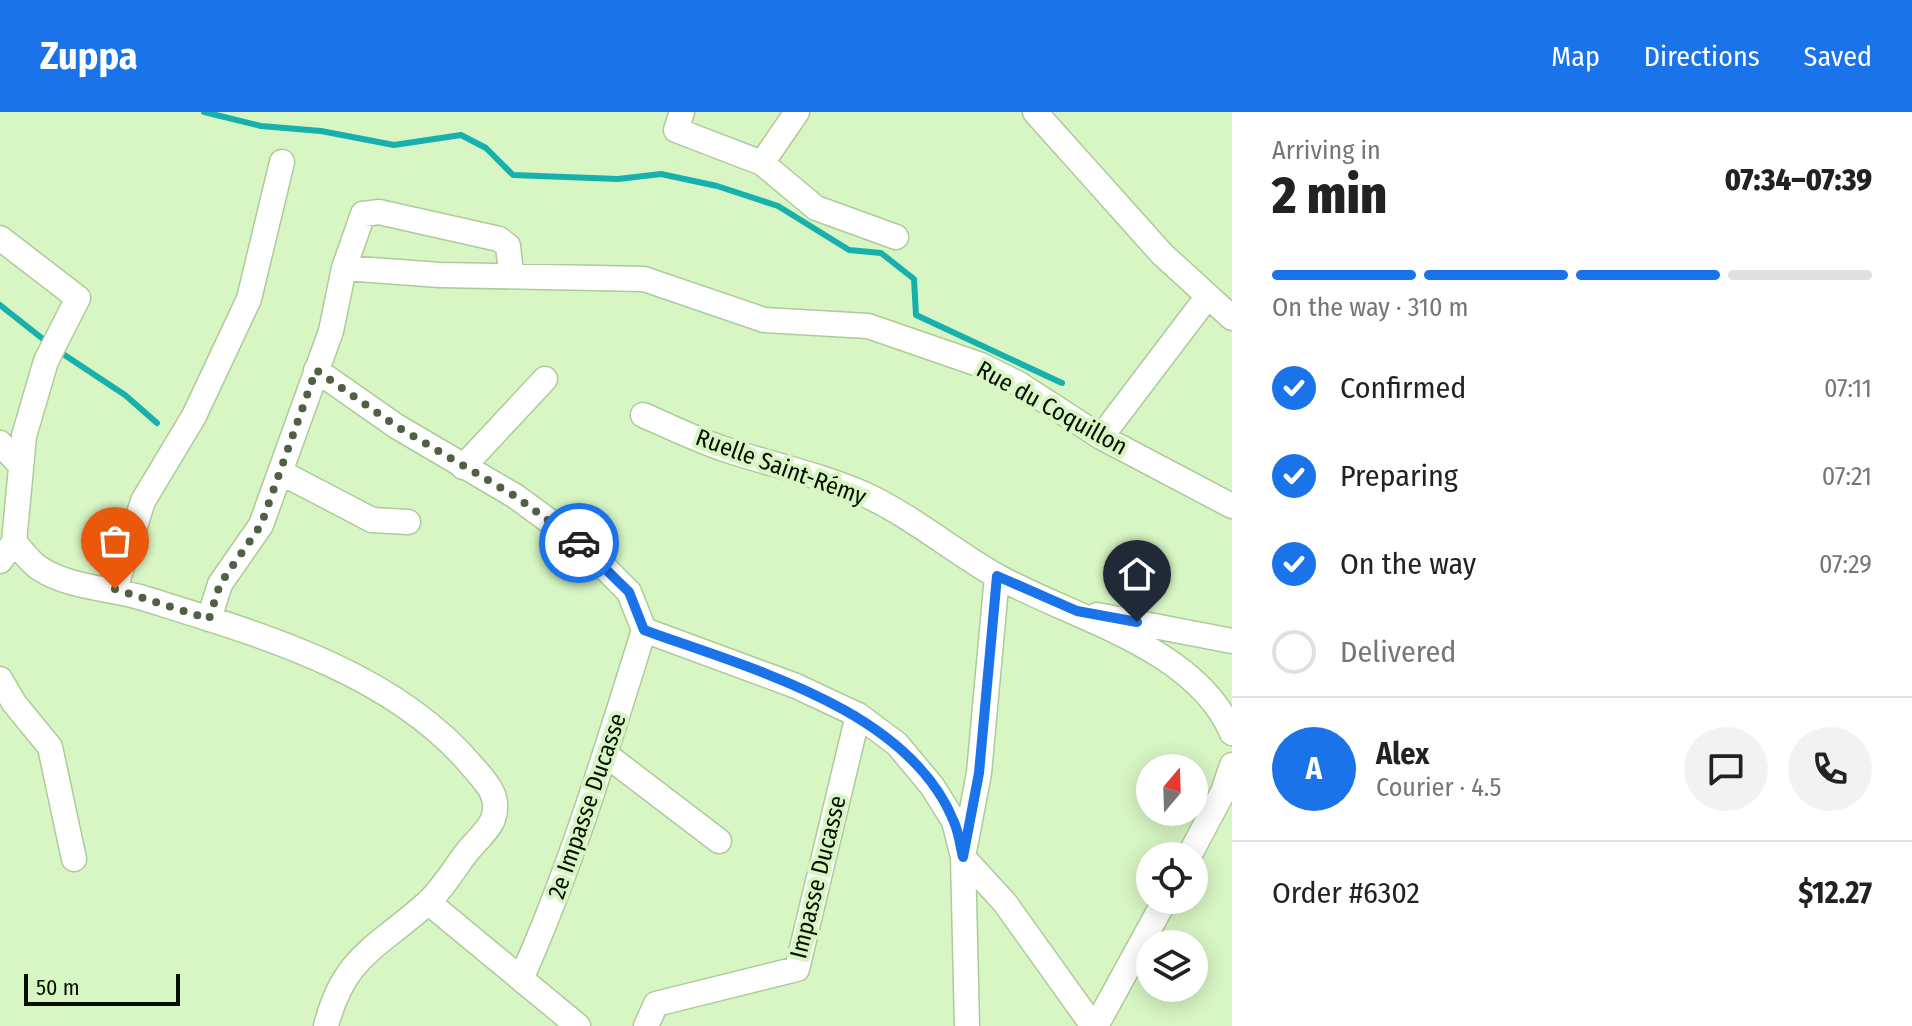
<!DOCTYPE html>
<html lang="en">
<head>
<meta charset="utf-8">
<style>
	:root { --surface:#fff; --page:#f2f2f2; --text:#222; --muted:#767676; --line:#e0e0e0; --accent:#1a73e8 }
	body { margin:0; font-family:"Fira Sans Condensed",sans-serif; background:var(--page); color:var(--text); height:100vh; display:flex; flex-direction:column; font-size:30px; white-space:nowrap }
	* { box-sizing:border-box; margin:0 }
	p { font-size:26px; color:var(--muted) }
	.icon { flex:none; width:44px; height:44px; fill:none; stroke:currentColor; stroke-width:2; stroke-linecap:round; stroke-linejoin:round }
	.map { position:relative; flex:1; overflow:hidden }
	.sheet { display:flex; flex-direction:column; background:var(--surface); width:680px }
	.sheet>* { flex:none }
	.needle { width:52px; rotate:19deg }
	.tools { position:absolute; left:1136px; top:642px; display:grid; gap:16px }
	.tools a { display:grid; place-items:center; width:72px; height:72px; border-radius:50%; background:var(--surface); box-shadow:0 4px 20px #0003; font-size:40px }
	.scale { position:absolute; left:24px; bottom:20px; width:156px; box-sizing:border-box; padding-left:8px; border:4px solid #060f01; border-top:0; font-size:22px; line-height:28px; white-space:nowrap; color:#060f01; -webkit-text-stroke:6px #d8f6c4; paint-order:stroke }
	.pin { position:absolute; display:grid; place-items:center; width:68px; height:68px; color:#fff; margin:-82px -34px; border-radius:50% 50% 50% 0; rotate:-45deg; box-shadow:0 0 8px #0007 }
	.pin .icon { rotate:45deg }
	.courier { position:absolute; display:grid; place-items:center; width:80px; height:80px; margin:-40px; border:6px solid #1a73e8; border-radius:50%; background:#fff; color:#222; box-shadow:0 2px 10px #0007 }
	.summary em { font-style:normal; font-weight:800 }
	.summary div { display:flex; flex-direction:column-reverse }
	.summary { display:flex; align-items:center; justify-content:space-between; height:136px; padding:0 40px }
	h1 { font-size:52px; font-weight:800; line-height:60px }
	.bar { display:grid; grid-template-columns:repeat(4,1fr); gap:12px 8px; align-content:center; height:96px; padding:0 40px }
	.bar i { height:10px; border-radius:6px; background:var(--line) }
	.bar .on { background:var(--accent) }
	.bar p { grid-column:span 4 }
	.line { display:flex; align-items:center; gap:20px; padding:0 40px; border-top:2px solid var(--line) }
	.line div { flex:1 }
	.round { display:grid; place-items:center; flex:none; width:84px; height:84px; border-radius:42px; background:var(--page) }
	ol { padding:0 40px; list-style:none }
	li { display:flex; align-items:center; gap:24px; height:88px }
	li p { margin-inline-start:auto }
	li .icon { padding:8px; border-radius:50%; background:var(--accent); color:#fff; stroke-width:4 }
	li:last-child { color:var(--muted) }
	li i { width:44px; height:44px; border:4px solid var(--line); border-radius:50% }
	header { display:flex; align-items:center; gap:48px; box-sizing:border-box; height:112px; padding:0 40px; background:var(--accent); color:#fff }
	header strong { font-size:38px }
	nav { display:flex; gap:44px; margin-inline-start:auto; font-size:28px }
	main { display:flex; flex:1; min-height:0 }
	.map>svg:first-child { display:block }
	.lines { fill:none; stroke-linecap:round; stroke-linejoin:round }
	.stream { stroke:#18b0ad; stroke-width:6 }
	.minor-casing { stroke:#aeca9a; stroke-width:27 }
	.minor { stroke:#fff; stroke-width:24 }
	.done { stroke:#506045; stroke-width:8; stroke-dasharray:0 14.4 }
	.route { stroke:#1a73e8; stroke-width:10 }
	.labels { text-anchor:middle; stroke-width:8; stroke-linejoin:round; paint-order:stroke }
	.street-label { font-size:24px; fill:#060f01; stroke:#d8f6c4 }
</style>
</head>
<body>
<header>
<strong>Zuppa</strong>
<nav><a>Map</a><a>Directions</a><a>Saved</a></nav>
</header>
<main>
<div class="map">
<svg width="1232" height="914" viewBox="0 0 1232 914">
	<rect width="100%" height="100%" fill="#d8f6c4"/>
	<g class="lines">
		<path class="stream" d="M 204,0 L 261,14 L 321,19 L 394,33 L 461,23 L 486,36 L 513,63 L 618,67 L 661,62 L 717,74 L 778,94 L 849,138 L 881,141 L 914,167 L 916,203 L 1062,271
			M 0,193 L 48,231
			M 57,238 L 125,283 L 157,311"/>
		<g class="minor-casing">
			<path id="minor" d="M 682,0 L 676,18 L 762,51
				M 797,0 L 762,51 L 816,96 L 896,125
				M 1035,0 L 1162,142 L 1232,206
				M 0,126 L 78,186 L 46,249 L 24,324 L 14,430 L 0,449
				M 344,156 L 440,163 L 644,167 L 764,208 L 868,214 L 981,253 L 1019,272 L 1101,325 L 1232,394
				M 316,258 L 396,314 L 515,384 L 582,433 L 629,480 L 644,518
				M 643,303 C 671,315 699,329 727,338 C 773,353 821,363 866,383 C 911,404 952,438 995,463 C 1071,506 1195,534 1232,621
				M 1101,325 L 1208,184
				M 0,331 L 21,354
				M 463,355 L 545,267
				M 280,360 L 372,408 L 408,410
				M 14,430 C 22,438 30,450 39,456 C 69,476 110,476 143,486 C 258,522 392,559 472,654 C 486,670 501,684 493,707 C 489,718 475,730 467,740 C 454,757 442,778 426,792 C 377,836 344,844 326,914
				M 115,477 L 143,389 L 194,304 L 249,187 L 282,50
				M 1097,503 L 1232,529
				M 209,507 L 220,472 L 261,413 L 331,219 L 344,156 L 363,102 L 379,100 L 499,127 L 508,134 L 511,161
				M 644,518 L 796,574 L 858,603 L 897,632 L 932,674 L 954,709 L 963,745 L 1005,791 L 1093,914
				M 0,567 L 14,591 L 50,635 L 74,747
				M 605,642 L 719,729
				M 1189,744 L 1223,680 L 1232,653
				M 428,790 L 578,914
				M 521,867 C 572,753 607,636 644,518
				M 646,914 L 656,892 L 797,857 L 858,603
				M 967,914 L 963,745 L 979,661 L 997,464
				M 1096,914 L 1165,788"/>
		</g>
		<use href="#minor" class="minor"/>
	</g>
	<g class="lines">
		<path class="done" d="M 115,477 L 209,507 L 220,472 L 261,413 L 316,258 L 396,314 L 515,384 L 579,431"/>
		<path class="route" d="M 579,431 L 629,480 L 644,518 C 748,556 909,597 954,710 C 959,721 960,734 963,745 L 979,661 L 997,464 L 1077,499 L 1137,510"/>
	</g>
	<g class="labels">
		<g class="street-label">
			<text transform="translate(1052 296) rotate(29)" y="8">Rue du Coquillon</text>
			<text transform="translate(781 355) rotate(20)" y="8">Ruelle Saint-Rémy</text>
			<text transform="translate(587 694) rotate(-71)" y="8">2e Impasse Ducasse</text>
			<text transform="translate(818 765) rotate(-76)" y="8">Impasse Ducasse</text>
		</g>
	</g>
</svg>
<div class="tools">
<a><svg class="needle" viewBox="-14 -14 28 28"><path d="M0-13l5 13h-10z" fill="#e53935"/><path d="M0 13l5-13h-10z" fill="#767676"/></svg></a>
<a><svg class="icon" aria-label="locate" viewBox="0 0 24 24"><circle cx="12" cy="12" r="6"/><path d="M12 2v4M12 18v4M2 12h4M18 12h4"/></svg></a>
<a><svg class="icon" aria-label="layers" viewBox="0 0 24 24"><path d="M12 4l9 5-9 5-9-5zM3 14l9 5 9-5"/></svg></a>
</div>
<div class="scale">50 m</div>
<div class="pin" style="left:115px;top:477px;background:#ea580c"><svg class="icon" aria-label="bag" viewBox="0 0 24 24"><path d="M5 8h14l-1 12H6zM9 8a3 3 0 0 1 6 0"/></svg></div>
<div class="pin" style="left:1137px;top:510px;background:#1f2937"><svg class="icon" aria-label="home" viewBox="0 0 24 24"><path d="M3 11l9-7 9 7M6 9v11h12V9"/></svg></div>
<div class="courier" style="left:579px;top:431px"><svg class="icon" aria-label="car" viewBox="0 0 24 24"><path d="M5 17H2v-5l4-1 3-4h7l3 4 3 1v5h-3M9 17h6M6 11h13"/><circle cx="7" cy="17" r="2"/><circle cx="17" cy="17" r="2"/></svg></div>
</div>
<section class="sheet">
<div class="summary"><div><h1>2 min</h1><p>Arriving in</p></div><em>07:34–07:39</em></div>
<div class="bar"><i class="on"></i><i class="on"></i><i class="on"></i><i></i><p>On the way · 310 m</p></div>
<ol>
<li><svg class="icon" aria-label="check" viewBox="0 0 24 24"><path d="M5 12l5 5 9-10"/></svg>Confirmed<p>07:11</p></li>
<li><svg class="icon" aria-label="check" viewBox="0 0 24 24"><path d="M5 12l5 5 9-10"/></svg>Preparing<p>07:21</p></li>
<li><svg class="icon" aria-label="check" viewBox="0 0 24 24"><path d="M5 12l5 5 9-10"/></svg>On the way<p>07:29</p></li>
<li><i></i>Delivered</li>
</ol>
<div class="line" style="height:144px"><b class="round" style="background:var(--accent);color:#fff">A</b><div><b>Alex</b><p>Courier · 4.5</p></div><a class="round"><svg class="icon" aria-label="chat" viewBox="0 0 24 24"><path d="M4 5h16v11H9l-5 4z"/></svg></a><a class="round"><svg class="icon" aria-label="phone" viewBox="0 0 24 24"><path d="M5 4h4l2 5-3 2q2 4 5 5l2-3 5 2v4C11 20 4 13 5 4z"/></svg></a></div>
<div class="line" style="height:104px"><div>Order #6302</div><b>$12.27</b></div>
</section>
</main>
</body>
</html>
